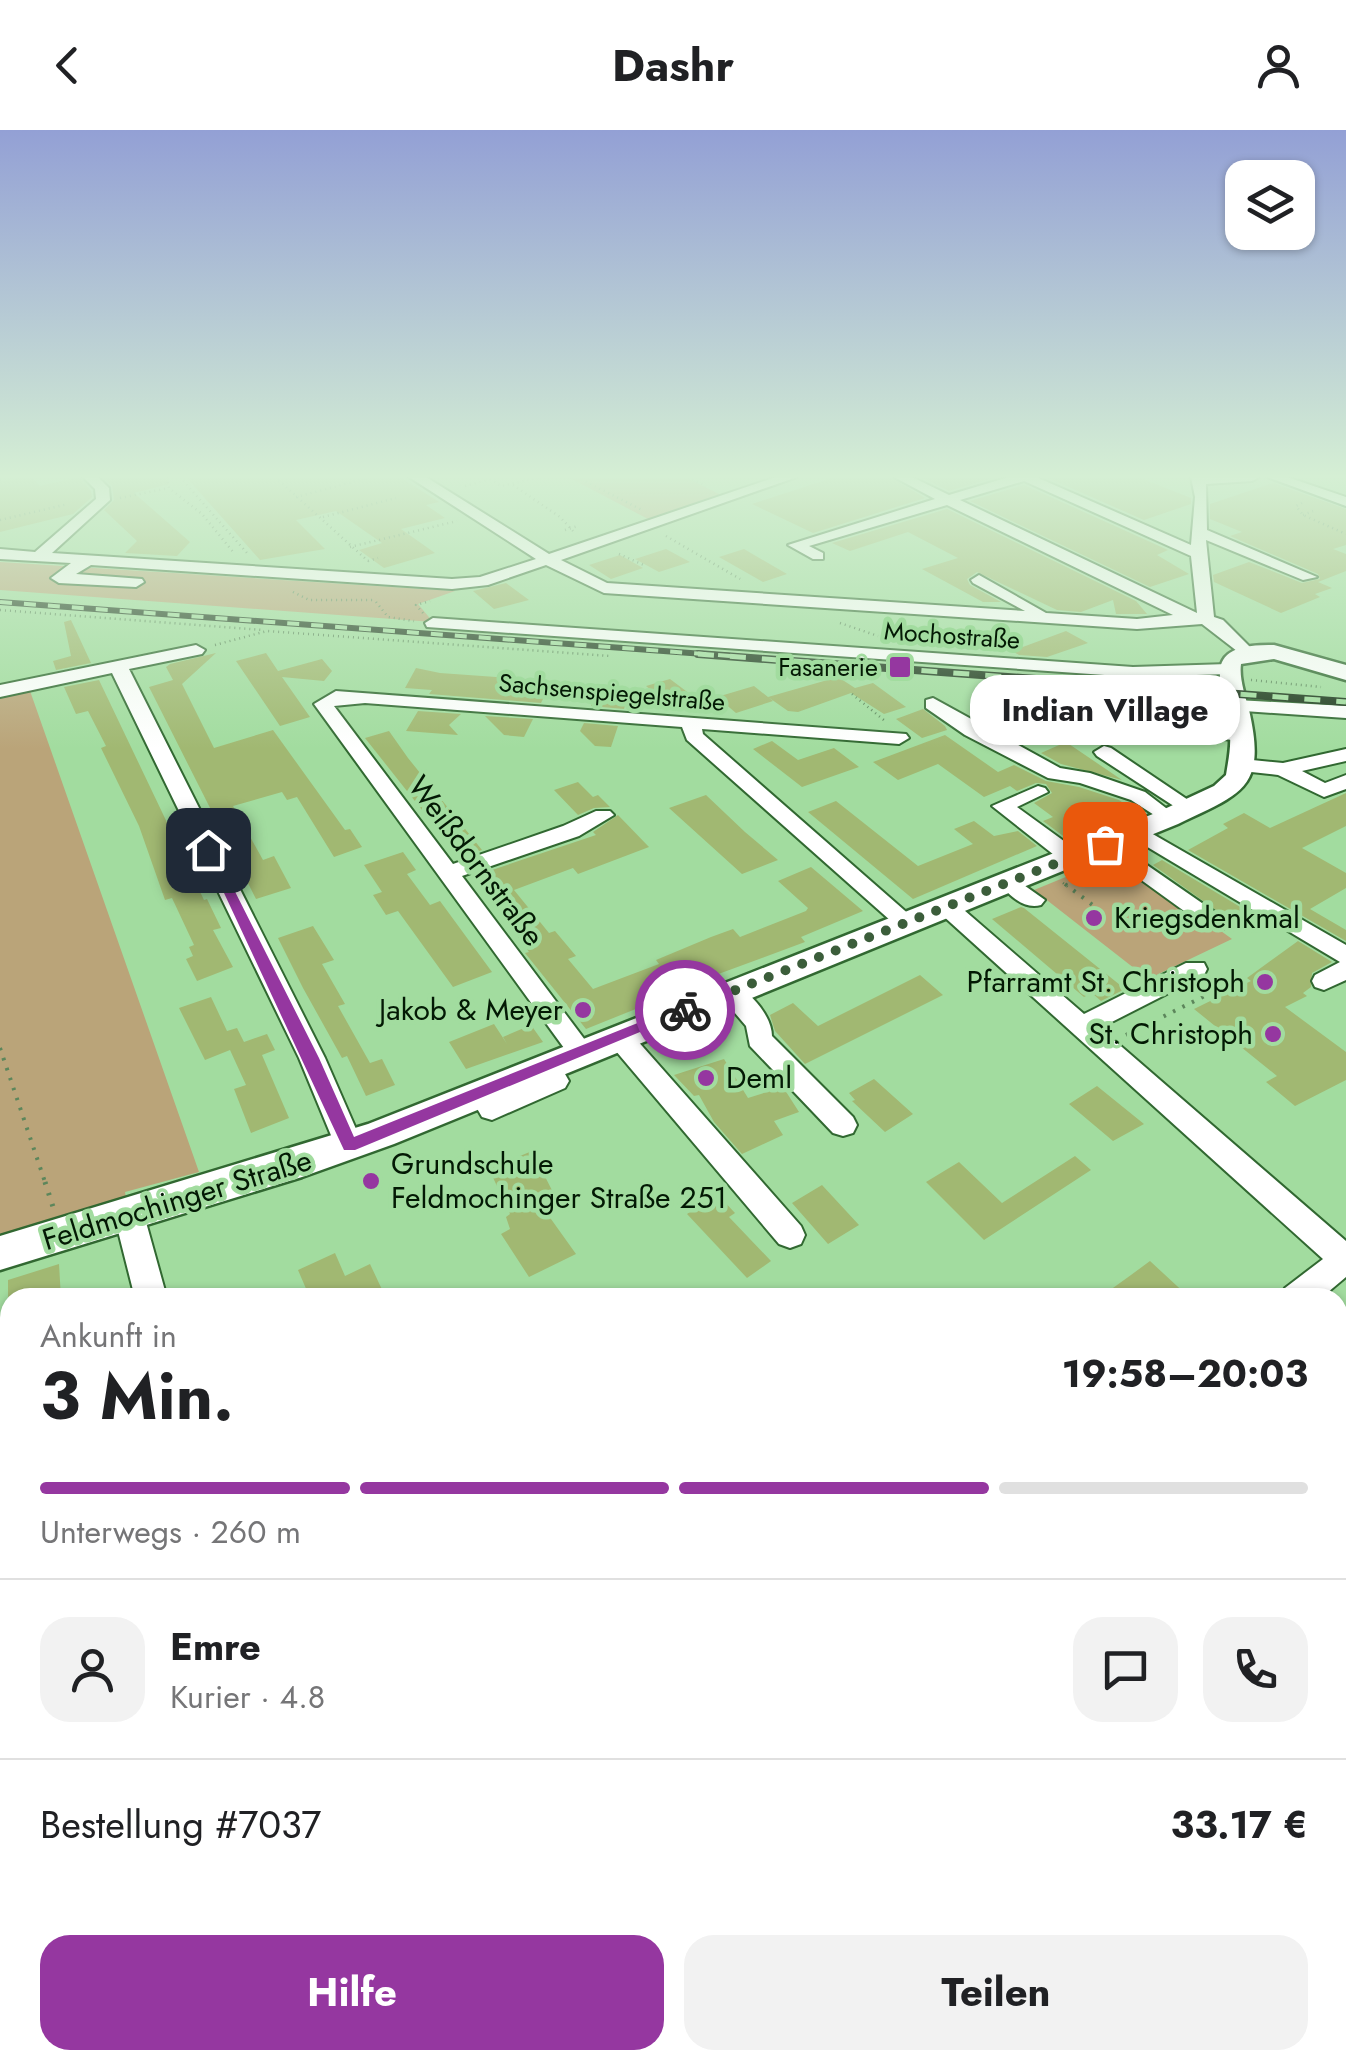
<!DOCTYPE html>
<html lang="de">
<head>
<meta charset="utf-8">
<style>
	:root { --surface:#fff; --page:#f2f2f2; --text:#202124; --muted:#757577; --line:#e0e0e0; --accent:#9537a0 }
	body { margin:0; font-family:Jost,sans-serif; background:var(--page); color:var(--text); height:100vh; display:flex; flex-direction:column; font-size:38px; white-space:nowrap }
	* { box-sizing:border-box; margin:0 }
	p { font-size:32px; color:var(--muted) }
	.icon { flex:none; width:55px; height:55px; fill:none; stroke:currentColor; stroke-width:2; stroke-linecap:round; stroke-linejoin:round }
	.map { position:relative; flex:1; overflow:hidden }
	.details { position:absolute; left:0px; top:1158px; width:1348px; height:782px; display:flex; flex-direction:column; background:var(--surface); border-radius:30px 30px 0 0; box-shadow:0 2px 8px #0004 }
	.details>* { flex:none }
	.fabs { position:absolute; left:1225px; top:30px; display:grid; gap:20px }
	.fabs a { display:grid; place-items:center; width:90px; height:90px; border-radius:20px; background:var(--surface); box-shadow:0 2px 8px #0004; font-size:50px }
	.pin { position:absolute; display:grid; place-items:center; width:85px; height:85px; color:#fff; margin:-42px; border-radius:20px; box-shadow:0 5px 15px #0006 }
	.courier { position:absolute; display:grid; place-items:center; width:100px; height:100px; margin:-50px; border:8px solid #9537a0; border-radius:50%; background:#fff; color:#222; box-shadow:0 2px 12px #0007 }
	.bubble { position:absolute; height:70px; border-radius:30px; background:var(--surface); box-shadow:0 2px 8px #0004; font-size:32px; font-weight:700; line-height:70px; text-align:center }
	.headline em { font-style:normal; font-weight:700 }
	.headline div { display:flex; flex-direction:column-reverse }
	.headline { display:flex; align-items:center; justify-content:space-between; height:170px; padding:0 40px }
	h1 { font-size:65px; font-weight:700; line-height:75px }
	.bar { display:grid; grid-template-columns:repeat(4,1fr); gap:15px 10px; align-content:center; height:120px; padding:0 40px }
	.bar i { height:12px; border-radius:8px; background:var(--line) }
	.bar .current { background:var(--accent) }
	.bar p { grid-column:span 4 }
	.line { display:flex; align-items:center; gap:25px; padding:0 40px; border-top:2px solid var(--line) }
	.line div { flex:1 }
	.round { display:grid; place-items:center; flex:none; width:105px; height:105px; border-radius:30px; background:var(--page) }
	.primary-button { display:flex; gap:20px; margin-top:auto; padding:20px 40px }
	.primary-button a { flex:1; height:115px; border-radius:30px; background:var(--accent); color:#fff; font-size:40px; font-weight:700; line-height:115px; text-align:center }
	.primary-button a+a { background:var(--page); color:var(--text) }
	header { display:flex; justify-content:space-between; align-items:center; height:130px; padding:0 40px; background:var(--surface); font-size:45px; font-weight:700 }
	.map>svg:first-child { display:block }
	.green { fill:#baa479 }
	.building { fill:#a1b872 }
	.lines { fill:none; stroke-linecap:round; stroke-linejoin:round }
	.minor-casing { stroke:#316831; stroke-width:4 }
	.major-casing { stroke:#316831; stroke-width:5 }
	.path-far3 { stroke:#5c865b; stroke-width:2.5; stroke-dasharray:1 4; stroke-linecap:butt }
	.path-far2 { stroke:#5c865b; stroke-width:4; stroke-dasharray:2.5 8; stroke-linecap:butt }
	.path-far1 { stroke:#5c865b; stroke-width:5; stroke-dasharray:2.5 9; stroke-linecap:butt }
	.path { stroke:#5c865b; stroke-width:6; stroke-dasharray:4 11; stroke-linecap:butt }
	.minor { fill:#fff; fill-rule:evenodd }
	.major { fill:#fff; fill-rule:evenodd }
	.rail-far1-casing { stroke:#1c371c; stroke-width:6 }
	.rail-casing { stroke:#1c371c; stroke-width:8 }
	.rail-far1 { stroke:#a2dc9f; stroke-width:4; stroke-dasharray:12; stroke-linecap:butt }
	.rail { stroke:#a2dc9f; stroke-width:5; stroke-dasharray:16; stroke-linecap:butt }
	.route { fill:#9537a0 }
	.done { stroke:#3b5d3a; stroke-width:10; stroke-dasharray:0 18 }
	.poi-dot { fill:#9537a0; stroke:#a2dc9f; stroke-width:4 }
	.labels { text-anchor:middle; stroke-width:9; stroke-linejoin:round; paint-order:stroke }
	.far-street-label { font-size:25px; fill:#031904; stroke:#a2dc9f }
	.far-poi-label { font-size:25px; fill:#031904; stroke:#a2dc9f; text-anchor:end }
	.street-label { font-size:30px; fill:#031904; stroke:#a2dc9f }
	.poi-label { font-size:30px; fill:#031904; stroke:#a2dc9f; text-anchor:start }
</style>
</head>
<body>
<header><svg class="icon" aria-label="back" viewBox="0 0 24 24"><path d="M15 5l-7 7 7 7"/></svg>Dashr<svg class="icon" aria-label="person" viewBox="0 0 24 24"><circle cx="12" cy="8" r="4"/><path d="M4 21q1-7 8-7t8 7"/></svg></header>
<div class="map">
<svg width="1346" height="1939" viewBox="0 0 1346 1939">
	<rect width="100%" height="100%" fill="#a2dc9f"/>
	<path class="green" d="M 568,347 L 685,347 L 721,365 L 648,389 Z
		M 0,432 L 455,461 L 418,474 L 433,492 L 0,460 Z
		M 29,558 L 199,1042 L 125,1062 L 129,1085 L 0,1123 L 0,564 Z
		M 1117,726 L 1232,809 L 1148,849 L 1034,760 Z
		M 462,1930 L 724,1930 L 729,1939 L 465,1939 Z"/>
	<path class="building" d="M 31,347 L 40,356 L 79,347 L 91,361 L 92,367 L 73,384 L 0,402 L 0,351 Z
		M 103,347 L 168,347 L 169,354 L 134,363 L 190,412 L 177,426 L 125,423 L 137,411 L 104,380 L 114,370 L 112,355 Z
		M 186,347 L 400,347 L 439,372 L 426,375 L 445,388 L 401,399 L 435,423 L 384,438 L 359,420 L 382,413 L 336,381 L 296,390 L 325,419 L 260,430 Z
		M 835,347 L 890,347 L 925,368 L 813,403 L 752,374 Z
		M 921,347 L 996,347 L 949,361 Z
		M 1046,347 L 1138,347 L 1191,368 L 1191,374 L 1144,390 Z
		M 1273,353 L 1346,379 L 1346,415 L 1333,419 L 1346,424 L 1346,441 L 1318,452 L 1332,458 L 1315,464 L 1320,467 L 1281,483 L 1214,452 L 1213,445 L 1249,432 L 1302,453 L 1320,449 L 1318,444 L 1230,406 L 1242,402 L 1210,389 L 1210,374 Z
		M 1024,355 L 1168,420 L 1157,425 L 1189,444 L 1150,457 L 970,371 Z
		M 947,379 L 1136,471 L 1147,484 L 1116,484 L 1113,470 L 1081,482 L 1057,480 L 977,442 L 967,449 L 970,455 L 1001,472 L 983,472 L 922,439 L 958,428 L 908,402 L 850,421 L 832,413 Z
		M 666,419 L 690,432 L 659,442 L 635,429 Z
		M 744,419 L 787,444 L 763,452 L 719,427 Z
		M 620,425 L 643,438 L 611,449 L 589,435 Z
		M 506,453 L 529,470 L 494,479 L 473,461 Z
		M 71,490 L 91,533 L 56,540 L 53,531 L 71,526 L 64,492 Z
		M 1066,501 L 1088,513 L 1047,527 L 1019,525 L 1012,521 Z
		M 216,523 L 182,554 L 214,618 L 273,600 L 345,700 L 350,699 L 362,717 L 334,727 L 297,667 L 287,670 L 282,662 L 233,676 L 263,730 L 274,726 L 291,758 L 256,769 L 149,557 L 173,550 L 166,537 L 170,534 Z
		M 266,523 L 278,541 L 322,529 L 332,541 L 324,551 L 282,547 L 310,587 L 280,596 L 236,531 Z
		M 416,538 L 440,543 L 552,551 L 541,573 L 429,564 L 432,560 L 405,558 Z
		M 838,547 L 855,558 L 873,553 L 906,577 L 884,584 L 851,563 L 798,582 L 788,581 L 768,567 Z
		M 670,549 L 698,570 L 673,578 L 646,556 Z
		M 99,550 L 204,770 L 207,769 L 221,798 L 213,800 L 233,837 L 197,851 L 186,829 L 193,826 L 189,817 L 194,815 L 172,768 L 165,770 L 139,696 L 101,618 L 106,616 L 88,581 L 76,584 L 64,557 Z
		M 754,556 L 773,571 L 736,583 L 717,567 Z
		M 599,557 L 630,559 L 624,579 L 591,576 Z
		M 1037,565 L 1062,567 L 1070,578 L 1170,587 L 1179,615 L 1066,607 L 1007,569 L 1038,571 Z
		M 923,579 L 945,596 L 947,600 L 922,608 L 896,589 Z
		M 418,581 L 461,584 L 449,595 L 458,605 L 406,601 Z
		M 485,586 L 533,589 L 524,607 L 504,605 Z
		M 584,593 L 618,596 L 611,617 L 595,616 L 580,601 Z
		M 389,601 L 408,628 L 482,720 L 460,728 L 365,608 Z
		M 945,605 L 998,642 L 1014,635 L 1046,651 L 1079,657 L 1119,670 L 1135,681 L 1066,708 L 1043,691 L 1053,687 L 1034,673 L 1052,663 L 1046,654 L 1036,653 L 1017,661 L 1010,656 L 984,667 L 938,634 L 898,650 L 873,632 Z
		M 772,611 L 798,630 L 834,618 L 859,637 L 802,657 L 753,619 Z
		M 1066,612 L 1122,650 L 1061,634 L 1041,623 Z
		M 578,652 L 593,667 L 598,665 L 610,677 L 594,678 L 578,685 L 554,660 Z
		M 1346,663 L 1346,696 L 1302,718 L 1346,743 L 1346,758 L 1310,779 L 1346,800 L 1346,811 L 1188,720 L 1228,698 L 1223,694 L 1244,683 L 1270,698 Z
		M 706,665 L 745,702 L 778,730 L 742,744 L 669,678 Z
		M 836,671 L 918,736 L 973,714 L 954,699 L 974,691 L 994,706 L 1018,701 L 1037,716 L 913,769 L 808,682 Z
		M 618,685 L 649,717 L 578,744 L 573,738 L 514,760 L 549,803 L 555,801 L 576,826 L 568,829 L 593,859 L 659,834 L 656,830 L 711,807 L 733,799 L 740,807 L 806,781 L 808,778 L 778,751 L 811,737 L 863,781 L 801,807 L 805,812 L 713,846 L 713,854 L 695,861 L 683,860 L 586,899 L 525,823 L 529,822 L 474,746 L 596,705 L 593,702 Z
		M 403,722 L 416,740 L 407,744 L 430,775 L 440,771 L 492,842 L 453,857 L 398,781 L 386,785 L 373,765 L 382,762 L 364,735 Z
		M 1162,730 L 1247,781 L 1231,791 L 1153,735 Z
		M 1021,777 L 1024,778 L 1125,859 L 1101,871 L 1092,863 L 1084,867 L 992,789 Z
		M 313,796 L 334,830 L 322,834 L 345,874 L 338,876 L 370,933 L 382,929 L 395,955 L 366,966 L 347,926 L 342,928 L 303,858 L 278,808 Z
		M 1298,811 L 1332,832 L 1312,843 L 1311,857 L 1303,863 L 1307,866 L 1285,877 L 1346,922 L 1346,950 L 1295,976 L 1266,952 L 1277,946 L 1194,879 L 1251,851 L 1247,848 Z
		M 920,845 L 943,865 L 805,934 L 775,901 L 770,885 L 793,873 L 818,896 Z
		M 211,867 L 227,901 L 237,898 L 244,912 L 267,904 L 275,920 L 262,925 L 289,988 L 251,1003 L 234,959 L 246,955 L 230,920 L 205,930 L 179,878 Z
		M 494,894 L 507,914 L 503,907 L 531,895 L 543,912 L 466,939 L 449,912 Z
		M 724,929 L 748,968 L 783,957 L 799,982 L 774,991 L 783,1005 L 742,1024 L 714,992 L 699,965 L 694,966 L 674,945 Z
		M 874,949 L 913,984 L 885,1002 L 852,971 L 855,970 L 849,963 Z
		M 1097,956 L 1144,994 L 1113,1011 L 1069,974 Z
		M 532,1021 L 560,1076 L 546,1082 L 576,1124 L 529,1147 L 501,1104 L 510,1099 L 506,1087 L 510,1084 L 489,1039 Z
		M 1075,1026 L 1091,1040 L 984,1110 L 926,1052 L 959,1032 L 1002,1073 Z
		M 822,1055 L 859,1095 L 828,1114 L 792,1073 Z
		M 713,1066 L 719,1066 L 735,1083 L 729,1087 L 771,1131 L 747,1148 L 687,1084 Z
		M 335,1123 L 345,1146 L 370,1134 L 386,1168 L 310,1168 L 298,1140 Z
		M 1150,1131 L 1190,1168 L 1099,1168 L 1131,1145 Z
		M 59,1134 L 61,1168 L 8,1168 L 8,1150 Z"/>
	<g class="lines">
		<g class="minor-casing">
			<path id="minor" d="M 83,347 L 98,347 L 109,358 L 110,370 L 52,423 L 452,449 L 480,447 L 536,429 L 409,347 L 426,347 L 549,424 L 776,347 L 797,347 L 561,430 L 607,453 L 1025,481 L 973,453 L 971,450 L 979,445 L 1046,483 L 1137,489 L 1173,485 L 947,375 L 809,416 L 823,423 L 823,429 L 813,429 L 788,415 L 935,369 L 894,347 L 912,347 L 949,365 L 1009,347 L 1036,347 L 1191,415 L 1195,367 L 1191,347 L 1259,347 L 1252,351 L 1206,354 L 1207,400 L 1317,447 L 1303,450 L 1206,410 L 1214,487 L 1223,490 L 1252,519 L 1252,527 L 1246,528 L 1202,494 L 1137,499 L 604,463 L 546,435 L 488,455 L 452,459 L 91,435 L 76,444 L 142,449 L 144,452 L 136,457 L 59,453 L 51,448 L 71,433 L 0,429 L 0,419 L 35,422 L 96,369 L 95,359 ZM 1024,351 L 1191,426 L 1197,483 L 960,370 Z
				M 1267,347 L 1287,347 L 1346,367 L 1346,376 Z
				M 433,488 L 1133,537 L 1228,534 L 1237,539 L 1228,544 L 1133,547 L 427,497 L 425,493 Z
				M 196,515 L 205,520 L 202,524 L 129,539 L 325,928 L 363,1015 L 359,1023 L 349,1026 L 339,1023 L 335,1015 L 299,928 L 112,543 L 0,567 L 0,555 Z
				M 336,561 L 906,604 L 909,608 L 899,614 L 702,599 L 703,604 L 920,794 L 916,799 L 900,799 L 687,610 L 682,597 L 365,573 L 334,576 L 453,734 L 563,696 L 596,681 L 610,681 L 614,685 L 579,706 L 462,746 L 594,922 L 590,929 L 572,929 L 314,574 Z
				M 1077,564 L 1183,572 L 1192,578 L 1183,584 L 1070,574 L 1070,566 Z
				M 933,568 L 1060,638 L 1090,643 L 1145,662 L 1179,688 L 1168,694 L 1131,670 L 1080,653 L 1048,648 L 965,605 L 926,578 L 926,570 Z
				M 1237,570 L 1346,576 L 1346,588 L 1230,580 L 1228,576 Z
				M 1193,595 L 1242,599 L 1252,605 L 1242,611 L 1186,605 L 1183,601 Z
				M 1104,616 L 1111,618 L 1200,678 L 1190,684 L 1183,682 L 1097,626 L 1094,622 Z
				M 1346,619 L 1346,631 L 1302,641 L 1325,653 L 1346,645 L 1346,659 L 1324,667 L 1278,645 L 1242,641 L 1232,635 L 1242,629 L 1283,633 Z
				M 1038,656 L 1045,658 L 1048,662 L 1017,677 L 1079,722 L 1082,727 L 1079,732 L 1063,732 L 992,676 Z
				M 1137,695 L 1346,815 L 1346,850 L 1324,860 L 1315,857 L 1312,851 L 1315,845 L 1340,832 L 1129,706 L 1126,701 L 1129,696 Z
				M 1105,706 L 1225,789 L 1229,794 L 1225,799 L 1209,799 L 1097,718 L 1094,713 Z
				M 1011,746 L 1045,770 L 1041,775 C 1025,780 1009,766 1000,753 L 1003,748 Z
				M 949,771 L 957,774 L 1084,884 L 1186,833 L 1204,833 L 1207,839 L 1204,845 L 1100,898 L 1346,1111 L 1346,1147 L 1321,1168 L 1280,1168 L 1285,1158 L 1323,1129 L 941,784 L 937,779 Z
				M 730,853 C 749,859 772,886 772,906 L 853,987 L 857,995 L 853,1003 L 843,1006 L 833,1003 L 750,916 L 746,896 L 717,862 Z
				M 619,898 L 628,900 L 801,1096 L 805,1105 L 801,1114 L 790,1118 L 779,1114 L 610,914 L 606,907 L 610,900 Z
				M 555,941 L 565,944 L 569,951 L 565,958 L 492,990 L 482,987 L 468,963 L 472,956 C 485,952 490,954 498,965 Z
				M 129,1072 L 140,1076 L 144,1085 L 167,1168 L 135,1168 L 114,1085 L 118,1076 Z
				M 425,1930 L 475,1930 L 478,1939 L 428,1939 Z"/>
		</g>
		<g class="major-casing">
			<path id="major" d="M 1274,515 L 1346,535 L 1346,550 L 1274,529 L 1241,534 C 1239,548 1245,565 1249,580 C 1267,659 1242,663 1178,694 L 394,1014 L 302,1047 L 0,1140 L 0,1106 L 368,994 L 1158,682 L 1214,656 L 1226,645 C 1228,632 1231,618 1230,605 C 1224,553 1195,513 1274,515 Z"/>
		</g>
		<path class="path-far3" d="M 167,347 L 169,358 L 202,384 L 234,423
			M 180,347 L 247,423
			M 275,347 L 368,431
			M 577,347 L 642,380
			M 688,347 L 706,356
			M 490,349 L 501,356 L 542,347
			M 0,350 L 14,347
			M 513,355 L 560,387 L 574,402
			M 465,356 L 495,348
			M 296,367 L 364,349 L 361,347
			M 120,368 L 169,358
			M 1302,373 L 1296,376 L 1303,385 L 1346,404
			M 1303,385 L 1313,381
			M 323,387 L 396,368
			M 0,390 L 68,374
			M 565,400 L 578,396
			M 666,406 L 740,449
			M 350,417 L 457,391
			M 619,424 L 646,436
			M 368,431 L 378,428
			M 293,462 L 309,470 L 376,470
			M 376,472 L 388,487 L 414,491
			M 0,480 L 263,500
			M 423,483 L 416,475 L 430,471
			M 840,493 L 878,506
			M 215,515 L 267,501 L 610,526
			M 1251,550 L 1321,557
			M 852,564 L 885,591
			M 1063,753 L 1068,757"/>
		<path class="path-far2" d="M 1065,754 L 1094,776
			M 1152,893 L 1175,911
			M 1126,905 L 1245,846
			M 0,918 L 46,1055"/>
		<path class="path-far1" d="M 45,1052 L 54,1080"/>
		<path class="path" d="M 0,1780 L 3,1795
			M 545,1930 L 548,1939
			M 632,1930 L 639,1939
			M 754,1930 L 755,1939
			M 935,1930 L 941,1939
			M 1186,1930 L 1193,1939
			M 490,1939 L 500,1930"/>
		<use href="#minor" class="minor"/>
		<use href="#major" class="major"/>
		<g class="rail-far1-casing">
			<path id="rail-far1" d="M 0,472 L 731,526"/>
		</g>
		<g class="rail-casing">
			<path id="rail" d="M 698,524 L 1346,572"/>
		</g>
		<use href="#rail-far1" class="rail-far1"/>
		<use href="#rail" class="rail"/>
	</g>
	<linearGradient id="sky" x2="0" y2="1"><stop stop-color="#93a0d5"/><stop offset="0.56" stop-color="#d5efd4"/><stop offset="1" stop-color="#d5efd4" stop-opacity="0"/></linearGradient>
	<rect width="1346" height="619" fill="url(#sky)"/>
	<path class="route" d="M 203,718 L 214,720 L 319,928 L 354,1007 L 680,876 L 690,876 L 693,880 L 355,1020 L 344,1020 Z"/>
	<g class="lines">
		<path class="done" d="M 685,880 L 1105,714"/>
	</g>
	<g class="poi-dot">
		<rect x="888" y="525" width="24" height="24" rx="5"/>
		<circle cx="1094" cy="788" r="10"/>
		<circle cx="1265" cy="852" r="10"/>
		<circle cx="583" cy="880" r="10"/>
		<circle cx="1273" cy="904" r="10"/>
		<circle cx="706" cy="948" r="10"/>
		<circle cx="371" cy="1051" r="10"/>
	</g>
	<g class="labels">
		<g class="far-street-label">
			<text transform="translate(952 505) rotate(4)" y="9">Mochostraße</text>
			<text transform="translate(612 562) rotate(5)" y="9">Sachsenspiegelstraße</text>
		</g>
		<g class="far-poi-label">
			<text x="878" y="546">Fasanerie</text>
		</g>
		<g class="street-label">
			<text transform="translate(476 731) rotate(53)" y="10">Weißdornstraße</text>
			<text transform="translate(177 1070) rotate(-17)" y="10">Feldmochinger Straße</text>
		</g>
		<g class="poi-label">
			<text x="1114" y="798">Kriegsdenkmal</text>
			<text x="1245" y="862" text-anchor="end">Pfarramt St. Christoph</text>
			<text x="563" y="890" text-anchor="end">Jakob &amp; Meyer</text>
			<text x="1253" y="914" text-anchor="end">St. Christoph</text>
			<text x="726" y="958">Deml</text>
			<text x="391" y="1044">Grundschule<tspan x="391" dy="34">Feldmochinger Straße 251</tspan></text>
		</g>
	</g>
</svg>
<div class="fabs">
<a><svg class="icon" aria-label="layers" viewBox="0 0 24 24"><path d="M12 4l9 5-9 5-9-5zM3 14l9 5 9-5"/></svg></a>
</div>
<div class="pin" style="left:1105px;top:714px;background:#ea580c"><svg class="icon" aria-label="bag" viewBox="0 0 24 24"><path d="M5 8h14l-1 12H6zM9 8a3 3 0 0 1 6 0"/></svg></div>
<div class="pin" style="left:208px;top:720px;background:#1f2937"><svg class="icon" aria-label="home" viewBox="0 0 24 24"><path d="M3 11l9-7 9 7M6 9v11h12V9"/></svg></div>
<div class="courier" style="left:685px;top:880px"><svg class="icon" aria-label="bike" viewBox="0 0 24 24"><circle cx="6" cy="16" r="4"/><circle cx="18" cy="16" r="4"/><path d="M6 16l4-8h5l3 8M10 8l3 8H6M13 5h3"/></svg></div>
<div class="bubble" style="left:970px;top:545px;width:270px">Indian Village</div>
<section class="details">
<div class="headline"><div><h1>3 Min.</h1><p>Ankunft in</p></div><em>19:58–20:03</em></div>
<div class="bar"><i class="current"></i><i class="current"></i><i class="current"></i><i></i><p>Unterwegs · 260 m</p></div>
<div class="line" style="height:180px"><a class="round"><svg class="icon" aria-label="person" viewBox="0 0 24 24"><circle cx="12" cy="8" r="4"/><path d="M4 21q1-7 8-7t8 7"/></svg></a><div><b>Emre</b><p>Kurier · 4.8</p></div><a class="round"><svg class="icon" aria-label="chat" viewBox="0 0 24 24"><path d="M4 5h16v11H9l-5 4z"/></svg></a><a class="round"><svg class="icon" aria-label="phone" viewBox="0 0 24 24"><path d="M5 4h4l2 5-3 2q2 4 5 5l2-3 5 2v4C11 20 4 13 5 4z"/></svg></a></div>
<div class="line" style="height:130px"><div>Bestellung #7037</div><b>33.17 €</b></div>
<div class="primary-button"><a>Hilfe</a><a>Teilen</a></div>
</section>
</div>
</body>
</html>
